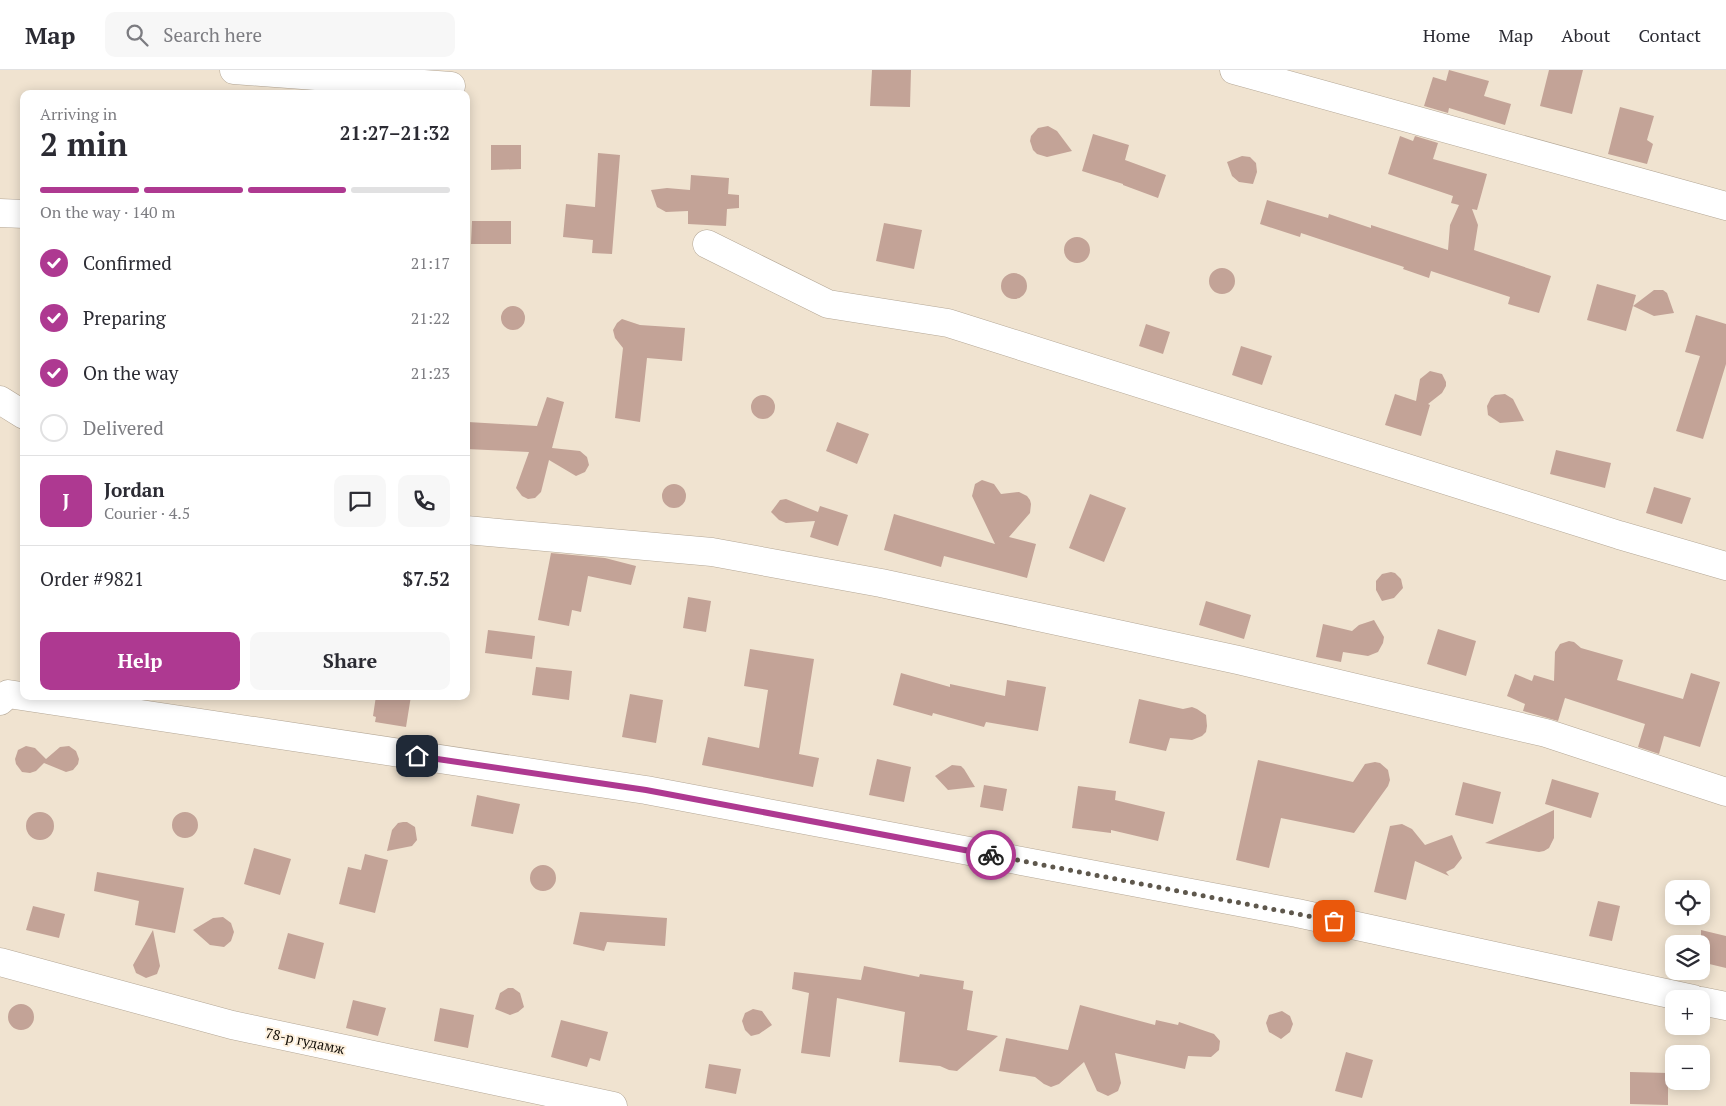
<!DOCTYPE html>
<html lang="en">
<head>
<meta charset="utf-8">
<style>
	:root { --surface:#fff; --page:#f7f7f7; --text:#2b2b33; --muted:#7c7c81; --line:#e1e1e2; --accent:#ae3991 }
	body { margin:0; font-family:"PT Serif",serif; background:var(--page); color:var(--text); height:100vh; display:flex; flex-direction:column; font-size:19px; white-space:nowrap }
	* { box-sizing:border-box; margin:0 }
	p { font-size:16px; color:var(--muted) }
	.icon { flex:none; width:28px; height:28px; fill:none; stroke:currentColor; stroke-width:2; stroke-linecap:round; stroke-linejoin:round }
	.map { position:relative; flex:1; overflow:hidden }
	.details { position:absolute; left:20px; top:20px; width:450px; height:610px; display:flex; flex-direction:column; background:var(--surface); border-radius:10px; box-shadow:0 2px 12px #0003 }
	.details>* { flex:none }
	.buttons { position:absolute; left:1665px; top:810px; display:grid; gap:10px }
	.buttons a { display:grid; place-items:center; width:45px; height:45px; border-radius:10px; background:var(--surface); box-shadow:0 2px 12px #0003; font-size:25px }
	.pin { position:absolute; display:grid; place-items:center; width:42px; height:42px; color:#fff; margin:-21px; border-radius:10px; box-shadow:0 2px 8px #0006 }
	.courier { position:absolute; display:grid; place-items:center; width:50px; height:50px; margin:-25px; border:4px solid #ae3991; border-radius:50%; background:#fff; color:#222; box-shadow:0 1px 6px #0007 }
	.summary em { font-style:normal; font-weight:600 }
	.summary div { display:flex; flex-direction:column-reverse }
	.summary { display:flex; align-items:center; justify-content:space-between; height:85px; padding:0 20px }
	h1 { font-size:32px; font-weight:600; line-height:38px }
	.bar { display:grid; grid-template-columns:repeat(4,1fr); gap:8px 5px; align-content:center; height:60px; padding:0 20px }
	.bar i { height:6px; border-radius:4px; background:var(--line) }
	.bar .selected { background:var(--accent) }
	.bar p { grid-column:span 4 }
	.line { display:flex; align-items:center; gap:12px; padding:0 20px; border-top:1px solid var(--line) }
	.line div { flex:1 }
	.round { display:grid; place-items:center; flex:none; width:52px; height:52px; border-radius:10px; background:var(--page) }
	ol { padding:0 20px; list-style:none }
	li { display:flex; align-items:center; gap:15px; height:55px }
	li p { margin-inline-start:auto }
	li .icon { padding:5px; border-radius:50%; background:var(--accent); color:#fff; stroke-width:4 }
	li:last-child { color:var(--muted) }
	li i { width:28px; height:28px; border:2px solid var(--line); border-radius:50% }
	.button { display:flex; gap:10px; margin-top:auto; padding:10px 20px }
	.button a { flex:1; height:58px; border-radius:10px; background:var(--accent); color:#fff; font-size:20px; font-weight:600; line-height:58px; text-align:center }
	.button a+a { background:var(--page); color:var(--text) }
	header { display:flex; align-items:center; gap:30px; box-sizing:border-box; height:70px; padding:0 25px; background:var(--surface); border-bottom:1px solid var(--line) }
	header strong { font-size:24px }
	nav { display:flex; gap:28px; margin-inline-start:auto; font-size:18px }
	.search { width:350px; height:45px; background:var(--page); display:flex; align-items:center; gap:12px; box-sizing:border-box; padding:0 18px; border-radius:10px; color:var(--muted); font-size:19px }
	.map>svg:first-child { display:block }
	.building { fill:#c3a397 }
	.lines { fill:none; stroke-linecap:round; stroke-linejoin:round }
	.minor-casing { stroke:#b4a796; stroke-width:29 }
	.minor { stroke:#fff; stroke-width:28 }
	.done { stroke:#5e574c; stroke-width:5; stroke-dasharray:0 9 }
	.route { stroke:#ae3991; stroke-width:6 }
	.labels { text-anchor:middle; stroke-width:4; stroke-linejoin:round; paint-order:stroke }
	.street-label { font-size:14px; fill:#0f0b05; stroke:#fdf0dd }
</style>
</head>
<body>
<header>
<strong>Map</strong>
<div class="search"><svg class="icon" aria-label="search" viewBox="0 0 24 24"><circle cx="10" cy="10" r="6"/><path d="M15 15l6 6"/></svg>Search here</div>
<nav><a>Home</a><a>Map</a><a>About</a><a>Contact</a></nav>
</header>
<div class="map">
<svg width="1726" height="1036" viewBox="0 0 1726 1036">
	<rect width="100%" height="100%" fill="#f0e3d0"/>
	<path class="building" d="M 872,0 L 911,0 L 910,37 L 870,36 Z
		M 1449,0 L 1489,11 L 1484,26 L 1511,34 L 1505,55 L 1449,38 L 1448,43 L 1424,36 L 1433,7 L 1446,11 Z
		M 1549,0 L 1583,0 L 1572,44 L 1540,36 Z
		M 1620,37 L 1654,46 L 1647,70 L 1653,74 L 1647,94 L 1608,84 Z
		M 1048,56 L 1057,61 L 1072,81 L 1047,87 L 1037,84 L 1033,80 L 1030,71 L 1031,66 L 1038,58 Z
		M 1093,64 L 1129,75 L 1125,90 L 1166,105 L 1158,128 L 1123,115 L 1123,114 L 1082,101 Z
		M 1400,66 L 1413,71 L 1415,66 L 1438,73 L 1433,89 L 1487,104 L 1477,140 L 1472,139 L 1478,155 L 1474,180 L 1551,206 L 1539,243 L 1508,234 L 1510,227 L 1431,201 L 1429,208 L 1403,199 L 1404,197 L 1301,163 L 1300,167 L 1260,154 L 1267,130 L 1328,148 L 1329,144 L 1371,158 L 1371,155 L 1448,180 L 1450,155 L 1459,135 L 1451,133 L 1453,126 L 1388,104 Z
		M 491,75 L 521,75 L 521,99 L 491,100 Z
		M 598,83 L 620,85 L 612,184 L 592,183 L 593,170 L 563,167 L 566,134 L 595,137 Z
		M 1242,86 L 1250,87 L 1256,93 L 1257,102 L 1253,114 L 1239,112 L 1232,106 L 1227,92 Z
		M 691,105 L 729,108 L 728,124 L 739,125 L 739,138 L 727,139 L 726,156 L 688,154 L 688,141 L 666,142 L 657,137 L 651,120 L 667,118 L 690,120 Z
		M 472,151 L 511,151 L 511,174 L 471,174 Z
		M 884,153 L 922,160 L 914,199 L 876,191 Z
		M1064 180a13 13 0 1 1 26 0a13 13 0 1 1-26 0Z
		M1209 211a13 13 0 1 1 26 0a13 13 0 1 1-26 0Z
		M1001 216a13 13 0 1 1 26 0a13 13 0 1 1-26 0Z
		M 1597,214 L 1636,225 L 1626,261 L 1587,250 Z
		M 1654,220 L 1663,220 L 1667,223 L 1674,243 L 1654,246 L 1633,236 Z
		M501 248a12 12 0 1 1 24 0a12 12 0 1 1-24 0Z
		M 1696,245 L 1726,254 L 1726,294 L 1703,369 L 1676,361 L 1700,286 L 1685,282 Z
		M 622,249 L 640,255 L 685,258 L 682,291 L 647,288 L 640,352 L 615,348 L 623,278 L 615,268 L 613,260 L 617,253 Z
		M 1146,254 L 1170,262 L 1163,284 L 1139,276 Z
		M 1241,276 L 1272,286 L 1262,315 L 1232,305 Z
		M 1430,301 L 1442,304 L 1446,312 L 1446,316 L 1442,323 L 1428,334 L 1430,335 L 1421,366 L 1385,355 L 1395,324 L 1416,331 L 1420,309 Z
		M 1505,324 L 1513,329 L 1524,351 L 1500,353 L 1488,345 L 1487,336 L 1491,328 L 1495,325 Z
		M751 337a12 12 0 1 1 24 0a12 12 0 1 1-24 0Z
		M 547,327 L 564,332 L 552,378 L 580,381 L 587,387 L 589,395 L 585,402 L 576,406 L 549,390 L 541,422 L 535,428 L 528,429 L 522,426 L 516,418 L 529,382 L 466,379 L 468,352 L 537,356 Z
		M 837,352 L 869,364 L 857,394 L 826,381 Z
		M 1556,380 L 1611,393 L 1605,418 L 1550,404 Z
		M 982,410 L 994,414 L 1001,424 L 1019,422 L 1027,426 L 1030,430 L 1031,434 L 1030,443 L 1009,467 L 1036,474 L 1027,508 L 944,486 L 941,497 L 884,480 L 894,444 L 995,474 L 972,426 L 975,414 Z
		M662 426a12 12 0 1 1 24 0a12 12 0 1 1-24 0Z
		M 1654,417 L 1691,428 L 1682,454 L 1646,443 Z
		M 1090,424 L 1126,438 L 1104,492 L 1069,478 Z
		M 786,429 L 818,442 L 820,436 L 848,445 L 838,476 L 810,467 L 815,451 L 786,453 L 779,450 L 771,442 L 780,430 Z
		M 551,483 L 605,488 L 636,496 L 631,515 L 588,506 L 581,542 L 572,540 L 569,556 L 538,550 Z
		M 1391,502 L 1395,503 L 1401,509 L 1403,518 L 1394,528 L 1382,531 L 1376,520 L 1376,511 L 1382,504 Z
		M 688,527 L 711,531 L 706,562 L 683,558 Z
		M 1206,531 L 1251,545 L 1244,569 L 1199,555 Z
		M 1374,550 L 1384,567 L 1383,573 L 1378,582 L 1368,586 L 1343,582 L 1341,592 L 1316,587 L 1323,554 L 1352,561 L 1359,555 Z
		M 1438,559 L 1476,571 L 1466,606 L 1427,594 Z
		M 488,560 L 535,566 L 532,589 L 485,583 Z
		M 1569,571 L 1574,572 L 1581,578 L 1623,590 L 1617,610 L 1683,629 L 1691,603 L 1720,612 L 1700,677 L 1664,666 L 1659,684 L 1638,677 L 1645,654 L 1565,628 L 1558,651 L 1523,641 L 1525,634 L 1507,626 L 1515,604 L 1532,611 L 1534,605 L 1554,611 L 1555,582 L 1560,574 Z
		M 750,579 L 814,589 L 799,684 L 819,688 L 813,717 L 702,695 L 708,667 L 759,678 L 768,620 L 744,616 Z
		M 536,597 L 572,601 L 569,630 L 532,625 Z
		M 901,603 L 950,617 L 950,614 L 1005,626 L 1007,610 L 1046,617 L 1038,661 L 986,652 L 984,657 L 933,643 L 932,646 L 893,635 Z
		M 630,624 L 663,630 L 656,673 L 622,667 Z
		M 376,626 L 411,626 L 406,657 L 375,652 L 376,647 L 373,646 Z
		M 1139,629 L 1183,639 L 1192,637 L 1197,639 L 1206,645 L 1207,656 L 1206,662 L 1202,666 L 1192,670 L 1170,668 L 1166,681 L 1129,673 Z
		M 26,676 L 35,678 L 46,689 L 60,677 L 69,676 L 76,681 L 79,689 L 78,694 L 73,700 L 66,702 L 44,693 L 36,701 L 30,703 L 22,702 L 16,694 L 15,689 L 18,680 Z
		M 877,689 L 911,697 L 904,732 L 869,725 Z
		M 1258,690 L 1353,712 L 1365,694 L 1375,692 L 1380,693 L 1388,700 L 1390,710 L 1388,716 L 1354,763 L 1281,748 L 1269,798 L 1236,790 Z
		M 952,695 L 961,696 L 964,699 L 975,717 L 948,720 L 935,706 Z
		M 1552,709 L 1599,723 L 1591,748 L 1545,734 Z
		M 1463,712 L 1501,722 L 1493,754 L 1455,745 Z
		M 984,715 L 1007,719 L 1003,741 L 980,737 Z
		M 1078,716 L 1116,721 L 1115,730 L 1165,742 L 1158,771 L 1111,760 L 1111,763 L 1072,758 Z
		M 477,725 L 520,734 L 513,764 L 471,756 Z
		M 1554,740 L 1554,768 L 1549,778 L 1544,781 L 1539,782 L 1485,773 Z
		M26 756a14 14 0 1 1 28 0a14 14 0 1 1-28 0Z
		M172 755a13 13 0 1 1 26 0a13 13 0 1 1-26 0Z
		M 403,752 L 407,752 L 415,757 L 417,770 L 412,776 L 387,781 L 392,760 L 398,753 Z
		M 1402,754 L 1412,759 L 1425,775 L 1452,765 L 1462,788 L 1454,798 L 1446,802 L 1449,806 L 1415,791 L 1406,830 L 1374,822 L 1390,756 Z
		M 254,778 L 291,789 L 280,825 L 244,814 Z
		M 365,784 L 388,790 L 375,843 L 339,834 L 348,797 L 361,800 Z
		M530 808a13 13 0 1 1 26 0a13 13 0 1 1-26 0Z
		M 97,802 L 184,818 L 175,863 L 135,855 L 139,831 L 94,821 Z
		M 1598,831 L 1620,836 L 1612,871 L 1589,866 Z
		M 33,836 L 65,844 L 59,868 L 26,860 Z
		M 580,842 L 667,848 L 665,876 L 607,872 L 604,881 L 573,874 Z
		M 223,847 L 231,853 L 234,862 L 231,871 L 224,877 L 210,875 L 193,860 L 213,848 Z
		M 153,860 L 160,896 L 157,904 L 146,908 L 136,903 L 133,895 Z
		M 1701,860 L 1726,866 L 1726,898 L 1701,892 Z
		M 288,863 L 324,873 L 315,909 L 278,899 Z
		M 864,896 L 919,907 L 920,904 L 964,911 L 963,919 L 973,921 L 967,960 L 998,966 L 957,1001 L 949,1000 L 940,996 L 899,992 L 905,942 L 837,928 L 830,987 L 801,983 L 809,923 L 792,919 L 794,902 L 861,910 Z
		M 508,918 L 513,918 L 520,923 L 524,937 L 518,942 L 510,945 L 495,939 L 500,923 Z
		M 353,930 L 386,938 L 378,966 L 346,958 Z
		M8 947a13 13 0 1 1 26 0a13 13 0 1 1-26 0Z
		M 1080,935 L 1155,955 L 1156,950 L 1178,955 L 1179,952 L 1214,964 L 1220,971 L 1219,980 L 1211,987 L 1188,986 L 1185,999 L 1115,983 L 1121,1013 L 1118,1021 L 1108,1026 L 1097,1021 L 1084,992 L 1059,1014 L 1051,1017 L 1044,1014 L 1035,1007 L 999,1001 L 1006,968 L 1068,980 Z
		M 440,938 L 474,945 L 468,978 L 434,971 Z
		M 753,939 L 762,941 L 772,955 L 759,964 L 751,966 L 745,960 L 742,951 L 745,943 Z
		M 1282,941 L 1290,946 L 1293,954 L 1290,962 L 1281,969 L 1269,962 L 1266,953 L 1269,945 Z
		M 561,950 L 608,962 L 600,991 L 590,988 L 587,997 L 551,987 Z
		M 1346,982 L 1373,990 L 1362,1028 L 1335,1021 Z
		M 709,994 L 741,999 L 736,1024 L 705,1018 Z
		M 1630,1002 L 1668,1003 L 1668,1035 L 1630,1034 Z"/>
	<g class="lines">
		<g class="minor-casing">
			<path id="minor" d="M 234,0 L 451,16
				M 1234,0 L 1726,136
				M 0,143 L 24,144
				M 707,174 L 828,234 L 948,253 L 1619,465 L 1726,496
				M 0,330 L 24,345
				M 466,460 L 712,482 L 881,513 L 1238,590 L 1546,663 L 1726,722
				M 0,631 L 8,624 L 646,720 L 1297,843 L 1693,929
				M 0,892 L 232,955 L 613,1036
				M 1701,931 L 1726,936"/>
		</g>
		<use href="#minor" class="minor"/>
	</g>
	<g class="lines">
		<path class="done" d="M 991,785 L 1334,851"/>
		<path class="route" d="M 417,686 L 646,720 L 991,785"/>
	</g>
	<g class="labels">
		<g class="street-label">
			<text transform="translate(305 971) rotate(12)" y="5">78-р гудамж</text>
		</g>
	</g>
</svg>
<div class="buttons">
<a><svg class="icon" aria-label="locate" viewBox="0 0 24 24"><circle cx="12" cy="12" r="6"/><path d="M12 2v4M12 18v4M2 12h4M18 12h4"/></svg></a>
<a><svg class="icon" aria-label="layers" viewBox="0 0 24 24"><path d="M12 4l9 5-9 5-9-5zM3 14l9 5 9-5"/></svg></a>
<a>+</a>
<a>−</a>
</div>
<div class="pin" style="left:1334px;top:851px;background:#ea580c"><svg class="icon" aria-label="bag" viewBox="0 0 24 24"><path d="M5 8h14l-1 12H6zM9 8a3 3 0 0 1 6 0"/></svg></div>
<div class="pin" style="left:417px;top:686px;background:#1f2937"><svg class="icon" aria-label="home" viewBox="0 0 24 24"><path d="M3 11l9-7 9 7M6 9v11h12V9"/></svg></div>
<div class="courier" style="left:991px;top:785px"><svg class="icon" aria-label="bike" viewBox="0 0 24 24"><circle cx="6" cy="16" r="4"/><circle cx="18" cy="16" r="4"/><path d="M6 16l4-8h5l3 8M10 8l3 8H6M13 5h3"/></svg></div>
<section class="details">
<div class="summary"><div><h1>2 min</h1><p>Arriving in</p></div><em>21:27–21:32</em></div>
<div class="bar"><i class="selected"></i><i class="selected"></i><i class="selected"></i><i></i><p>On the way · 140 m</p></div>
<ol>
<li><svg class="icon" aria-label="check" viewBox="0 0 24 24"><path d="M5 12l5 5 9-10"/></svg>Confirmed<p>21:17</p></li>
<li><svg class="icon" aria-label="check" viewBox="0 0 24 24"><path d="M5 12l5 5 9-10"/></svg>Preparing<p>21:22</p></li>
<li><svg class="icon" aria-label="check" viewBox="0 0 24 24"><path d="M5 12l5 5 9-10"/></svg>On the way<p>21:23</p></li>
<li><i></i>Delivered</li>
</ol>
<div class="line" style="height:90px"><b class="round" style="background:var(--accent);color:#fff">J</b><div><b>Jordan</b><p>Courier · 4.5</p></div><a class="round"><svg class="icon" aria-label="chat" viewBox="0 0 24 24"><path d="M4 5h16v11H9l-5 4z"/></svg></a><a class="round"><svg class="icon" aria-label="phone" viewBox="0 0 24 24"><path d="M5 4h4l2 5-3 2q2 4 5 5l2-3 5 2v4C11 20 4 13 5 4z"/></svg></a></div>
<div class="line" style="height:65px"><div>Order #9821</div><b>$7.52</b></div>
<div class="button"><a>Help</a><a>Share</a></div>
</section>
</div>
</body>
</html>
